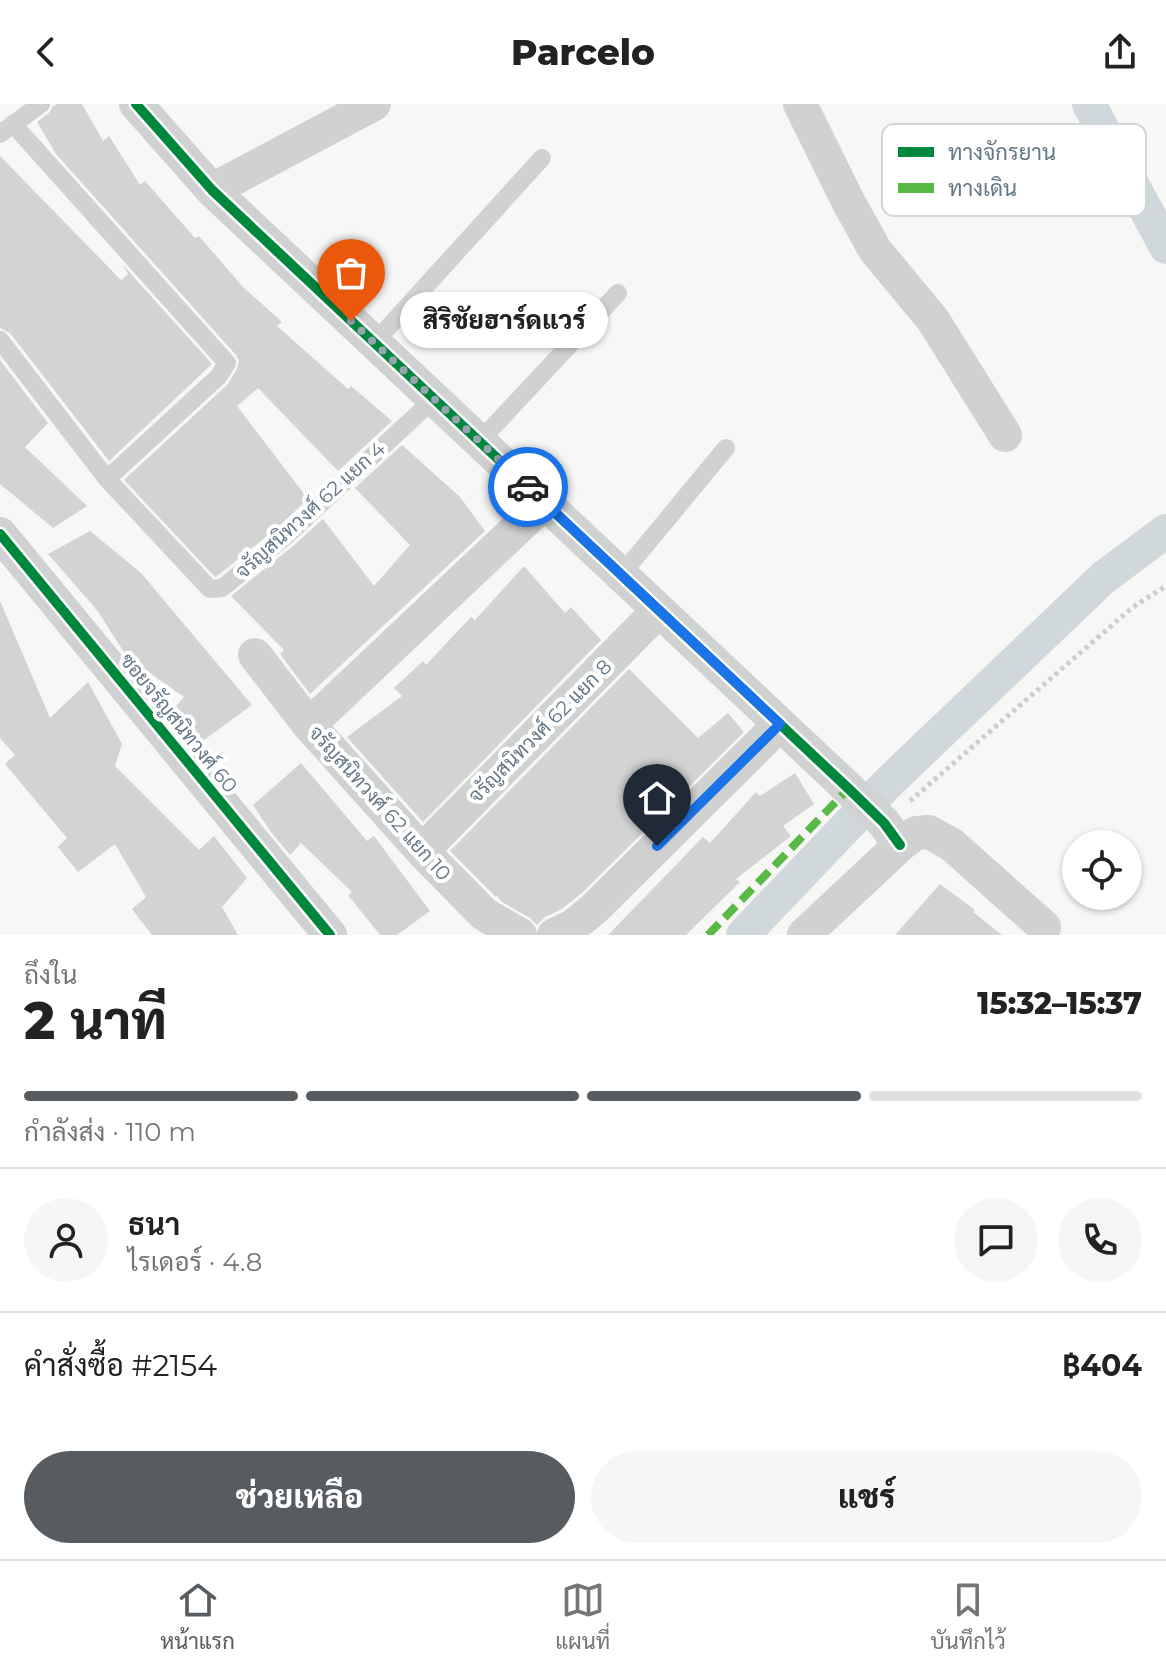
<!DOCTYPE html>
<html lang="th">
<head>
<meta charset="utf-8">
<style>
	:root { --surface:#fff; --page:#f6f6f6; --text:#222; --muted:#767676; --line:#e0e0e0; --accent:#575c61 }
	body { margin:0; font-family:Montserrat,Sarabun,sans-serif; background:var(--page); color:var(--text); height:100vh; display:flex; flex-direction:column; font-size:30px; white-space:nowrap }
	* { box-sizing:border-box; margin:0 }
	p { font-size:26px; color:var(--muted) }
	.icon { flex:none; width:44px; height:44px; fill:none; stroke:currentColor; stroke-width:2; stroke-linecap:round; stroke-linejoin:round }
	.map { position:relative; height:831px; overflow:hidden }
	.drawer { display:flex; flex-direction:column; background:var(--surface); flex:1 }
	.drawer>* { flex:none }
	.fabs { position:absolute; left:1062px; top:726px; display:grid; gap:16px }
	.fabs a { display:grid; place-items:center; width:80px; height:80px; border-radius:50%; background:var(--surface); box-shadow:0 2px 6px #0004; font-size:40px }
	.pin { position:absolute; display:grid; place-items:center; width:68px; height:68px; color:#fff; margin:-82px -34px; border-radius:50% 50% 50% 0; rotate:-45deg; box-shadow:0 0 8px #0007 }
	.pin .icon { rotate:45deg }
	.courier { position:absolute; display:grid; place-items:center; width:80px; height:80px; margin:-40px; border:6px solid #1a73e8; border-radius:50%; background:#fff; color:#222; box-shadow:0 2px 10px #0007 }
	.bubble { position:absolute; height:56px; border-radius:28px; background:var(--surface); box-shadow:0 2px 6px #0004; font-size:26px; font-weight:800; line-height:56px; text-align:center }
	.headline em { font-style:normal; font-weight:800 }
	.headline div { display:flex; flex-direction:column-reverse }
	.headline { display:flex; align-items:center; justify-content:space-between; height:136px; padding:0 24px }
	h1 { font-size:52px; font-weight:800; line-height:60px }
	.bar { display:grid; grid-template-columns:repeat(4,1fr); gap:12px 8px; align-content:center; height:96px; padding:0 24px }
	.bar i { height:10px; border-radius:6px; background:var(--line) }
	.bar .active { background:var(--accent) }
	.bar p { grid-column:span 4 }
	.line { display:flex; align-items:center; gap:20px; padding:0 24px; border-top:2px solid var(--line) }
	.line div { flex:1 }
	.round { display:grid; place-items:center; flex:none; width:84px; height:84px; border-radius:42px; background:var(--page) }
	.cta { display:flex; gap:16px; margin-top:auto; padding:16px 24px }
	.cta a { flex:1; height:92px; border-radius:48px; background:var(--accent); color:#fff; font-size:32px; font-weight:800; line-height:92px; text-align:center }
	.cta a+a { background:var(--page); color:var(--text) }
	header { display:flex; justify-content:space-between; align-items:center; height:104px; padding:0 24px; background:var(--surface); font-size:36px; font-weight:800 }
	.menu { display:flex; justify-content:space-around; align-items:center; height:112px; border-top:2px solid var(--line); background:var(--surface); font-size:22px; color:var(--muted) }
	.menu a { display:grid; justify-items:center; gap:4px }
	.menu .active { color:var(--accent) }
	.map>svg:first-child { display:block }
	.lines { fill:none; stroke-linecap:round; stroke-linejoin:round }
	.canal { stroke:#d0d8db; stroke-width:34 }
	.building { fill:#d2d3d3 }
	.path { stroke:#cccecf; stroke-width:5; stroke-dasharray:4 4; stroke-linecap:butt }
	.lane { stroke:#d0d2d2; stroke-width:18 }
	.street { stroke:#d0d2d2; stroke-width:34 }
	.quiet { stroke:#58b947; stroke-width:8; stroke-dasharray:16 8; stroke-linecap:butt }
	.cycleway-casing { stroke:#fff; stroke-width:15 }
	.cycleway { stroke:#00873e; stroke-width:10 }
	.done { stroke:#98a4ae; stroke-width:8; stroke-dasharray:0 14.4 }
	.route { stroke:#1a73e8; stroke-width:10 }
	.labels { text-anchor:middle; stroke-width:8; stroke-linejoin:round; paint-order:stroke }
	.street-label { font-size:20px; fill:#657887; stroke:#fff }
	.key { fill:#fff; stroke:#d1d6db; stroke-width:2 }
	.key-label { font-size:22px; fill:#657887 }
</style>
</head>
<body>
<header><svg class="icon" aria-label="back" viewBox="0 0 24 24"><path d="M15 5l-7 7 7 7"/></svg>Parcelo<svg class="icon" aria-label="share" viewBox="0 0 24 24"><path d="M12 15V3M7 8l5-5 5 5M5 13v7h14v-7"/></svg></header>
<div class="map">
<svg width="1166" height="831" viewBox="0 0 1166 831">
	<rect width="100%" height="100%" fill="#f7f7f5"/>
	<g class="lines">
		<path class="canal" d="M 1089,0 L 1166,143
			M 743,831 L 889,678 L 1103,474 L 1166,427"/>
	</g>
	<path class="building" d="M 58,0 L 82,0 L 103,37 L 109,32 L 140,81 L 145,77 L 195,134 L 199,132 L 243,183 L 282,218 L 277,222 L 348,285 L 351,282 L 392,317 L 338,367 L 258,284 L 237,302 L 308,395 L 277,424 L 217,472 L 215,473 L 124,376 L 227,281 L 237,265 L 239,257 L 236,251 L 56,50 L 37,18 L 49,9 L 53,2 Z
		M 0,52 L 121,176 L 128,170 L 122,160 L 212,260 L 109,357 L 10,229 L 0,224 Z
		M 0,256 L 48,319 L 25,343 L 87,402 L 53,424 L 0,380 Z
		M 402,341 L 460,393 L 485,427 L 310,590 L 280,550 L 284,546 L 231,492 L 293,442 L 323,415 L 374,482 L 410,441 L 355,384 Z
		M 90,427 L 141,469 L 252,601 L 200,639 L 176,602 L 184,593 L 127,553 L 97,506 L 48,450 Z
		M 524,462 L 565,509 L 571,503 L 601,536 L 423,718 L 347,633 L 402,592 L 394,584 L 423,557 L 426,561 L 471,513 L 475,516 Z
		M 0,497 L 50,614 L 88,578 L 122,640 L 115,662 L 199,746 L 214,732 L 247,774 L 222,803 L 238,831 L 152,831 L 132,805 L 146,793 L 115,740 L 78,768 L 58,743 L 67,734 L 5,660 L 15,651 L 0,634 Z
		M 629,565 L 698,634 L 728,609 L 744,628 L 583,788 L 562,805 L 545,813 L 537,821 L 530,814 L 502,798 L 497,792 L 496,793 L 450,747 Z
		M 301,659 L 367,737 L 374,732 L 430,807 L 397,831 L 380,831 L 348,791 L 352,788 L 301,739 L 290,751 L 271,728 L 253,701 Z
		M 795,669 L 814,700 L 783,722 L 791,732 L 736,775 L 740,778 L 686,831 L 608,831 L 703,733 L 710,739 L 756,688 L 760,692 Z
		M 940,780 L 975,806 L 973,808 L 1002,831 L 895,831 Z"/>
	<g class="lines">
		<path class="path" d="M 910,697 L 1133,503 L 1166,482"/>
		<path class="lane" d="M 13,20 L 227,259 L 219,272 L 107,375
			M 0,30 L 41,0
			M 0,236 L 107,375 L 210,485 L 222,484 L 285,433 L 434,295
			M 374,239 L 542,54
			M 479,338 L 618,189
			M 621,471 L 726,344"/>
		<path class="street" d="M 136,0 L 212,86 L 850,686 L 884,719 L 900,741
			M 800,0 L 848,97 L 875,146 L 933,216 L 1005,331
			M 212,86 L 374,0
			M 0,430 L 330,831
			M 255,551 L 309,621 L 422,747 L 484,810 L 520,831
			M 309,621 L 544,399
			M 422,747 L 659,506
			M 554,831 L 573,822 L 596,803 L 780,620
			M 804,831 L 900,741 L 916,729 L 929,728 L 938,733 L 951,740 L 1044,823"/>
		<path class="quiet" d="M 708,831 L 848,685"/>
		<g class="cycleway-casing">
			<path id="cycleway" d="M 136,0 L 212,86 L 850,686 L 884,719 L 900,741
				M 0,430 L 330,831"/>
		</g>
		<use href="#cycleway" class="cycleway"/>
	</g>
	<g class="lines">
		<path class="done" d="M 351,217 L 528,383"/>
		<path class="route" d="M 528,383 L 780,620 L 657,742"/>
	</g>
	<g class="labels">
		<g class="street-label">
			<text transform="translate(310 406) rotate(-42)" y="7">จรัญสนิทวงศ์ 62 แยก 4</text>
			<text transform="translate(179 619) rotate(51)" y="7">ซอยจรัญสนิทวงศ์ 60</text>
			<text transform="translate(540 627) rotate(-45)" y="7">จรัญสนิทวงศ์ 62 แยก 8</text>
			<text transform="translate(380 699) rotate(48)" y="7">จรัญสนิทวงศ์ 62 แยก 10</text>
		</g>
	</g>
	<rect x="882" y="20" width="264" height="92" rx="12" class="key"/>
	<rect x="898" y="43" width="36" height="10" fill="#00873e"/>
	<rect x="898" y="79" width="36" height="10" fill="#58b947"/>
	<g class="key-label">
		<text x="948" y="56">ทางจักรยาน</text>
		<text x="948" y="92">ทางเดิน</text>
	</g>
</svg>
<div class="fabs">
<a><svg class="icon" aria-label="locate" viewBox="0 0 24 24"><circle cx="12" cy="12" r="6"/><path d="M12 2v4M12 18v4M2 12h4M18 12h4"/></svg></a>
</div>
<div class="pin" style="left:351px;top:217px;background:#ea580c"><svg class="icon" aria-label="bag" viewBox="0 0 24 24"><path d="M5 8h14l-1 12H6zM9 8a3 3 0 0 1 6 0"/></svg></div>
<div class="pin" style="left:657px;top:742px;background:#1f2937"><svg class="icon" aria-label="home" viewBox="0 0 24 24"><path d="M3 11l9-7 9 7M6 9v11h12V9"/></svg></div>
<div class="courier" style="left:528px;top:383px"><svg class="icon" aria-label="car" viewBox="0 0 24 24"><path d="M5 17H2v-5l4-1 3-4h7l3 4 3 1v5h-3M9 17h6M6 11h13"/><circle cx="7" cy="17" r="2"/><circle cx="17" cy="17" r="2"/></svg></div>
<div class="bubble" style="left:400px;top:188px;width:208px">สิริชัยฮาร์ดแวร์</div>
</div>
<section class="drawer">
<div class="headline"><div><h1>2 นาที</h1><p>ถึงใน</p></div><em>15:32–15:37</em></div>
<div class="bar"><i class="active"></i><i class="active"></i><i class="active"></i><i></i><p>กำลังส่ง · 110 m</p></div>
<div class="line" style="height:144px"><a class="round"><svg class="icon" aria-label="person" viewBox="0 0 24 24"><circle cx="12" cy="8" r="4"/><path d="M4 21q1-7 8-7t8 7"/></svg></a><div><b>ธนา</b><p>ไรเดอร์ · 4.8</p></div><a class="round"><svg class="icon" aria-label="chat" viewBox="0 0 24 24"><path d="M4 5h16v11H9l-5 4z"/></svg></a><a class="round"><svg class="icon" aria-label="phone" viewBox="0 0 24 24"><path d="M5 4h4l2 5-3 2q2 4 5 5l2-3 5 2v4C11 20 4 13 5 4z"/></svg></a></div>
<div class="line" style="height:104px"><div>คำสั่งซื้อ #2154</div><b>฿404</b></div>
<div class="cta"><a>ช่วยเหลือ</a><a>แชร์</a></div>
</section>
<nav class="menu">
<a class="active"><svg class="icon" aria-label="home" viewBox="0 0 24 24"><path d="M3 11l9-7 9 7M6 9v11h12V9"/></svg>หน้าแรก</a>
<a><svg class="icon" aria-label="map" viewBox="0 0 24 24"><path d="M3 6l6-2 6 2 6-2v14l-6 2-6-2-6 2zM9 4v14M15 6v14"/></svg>แผนที่</a>
<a><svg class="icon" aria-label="saved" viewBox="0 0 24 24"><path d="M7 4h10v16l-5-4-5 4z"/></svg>บันทึกไว้</a>
</nav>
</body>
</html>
